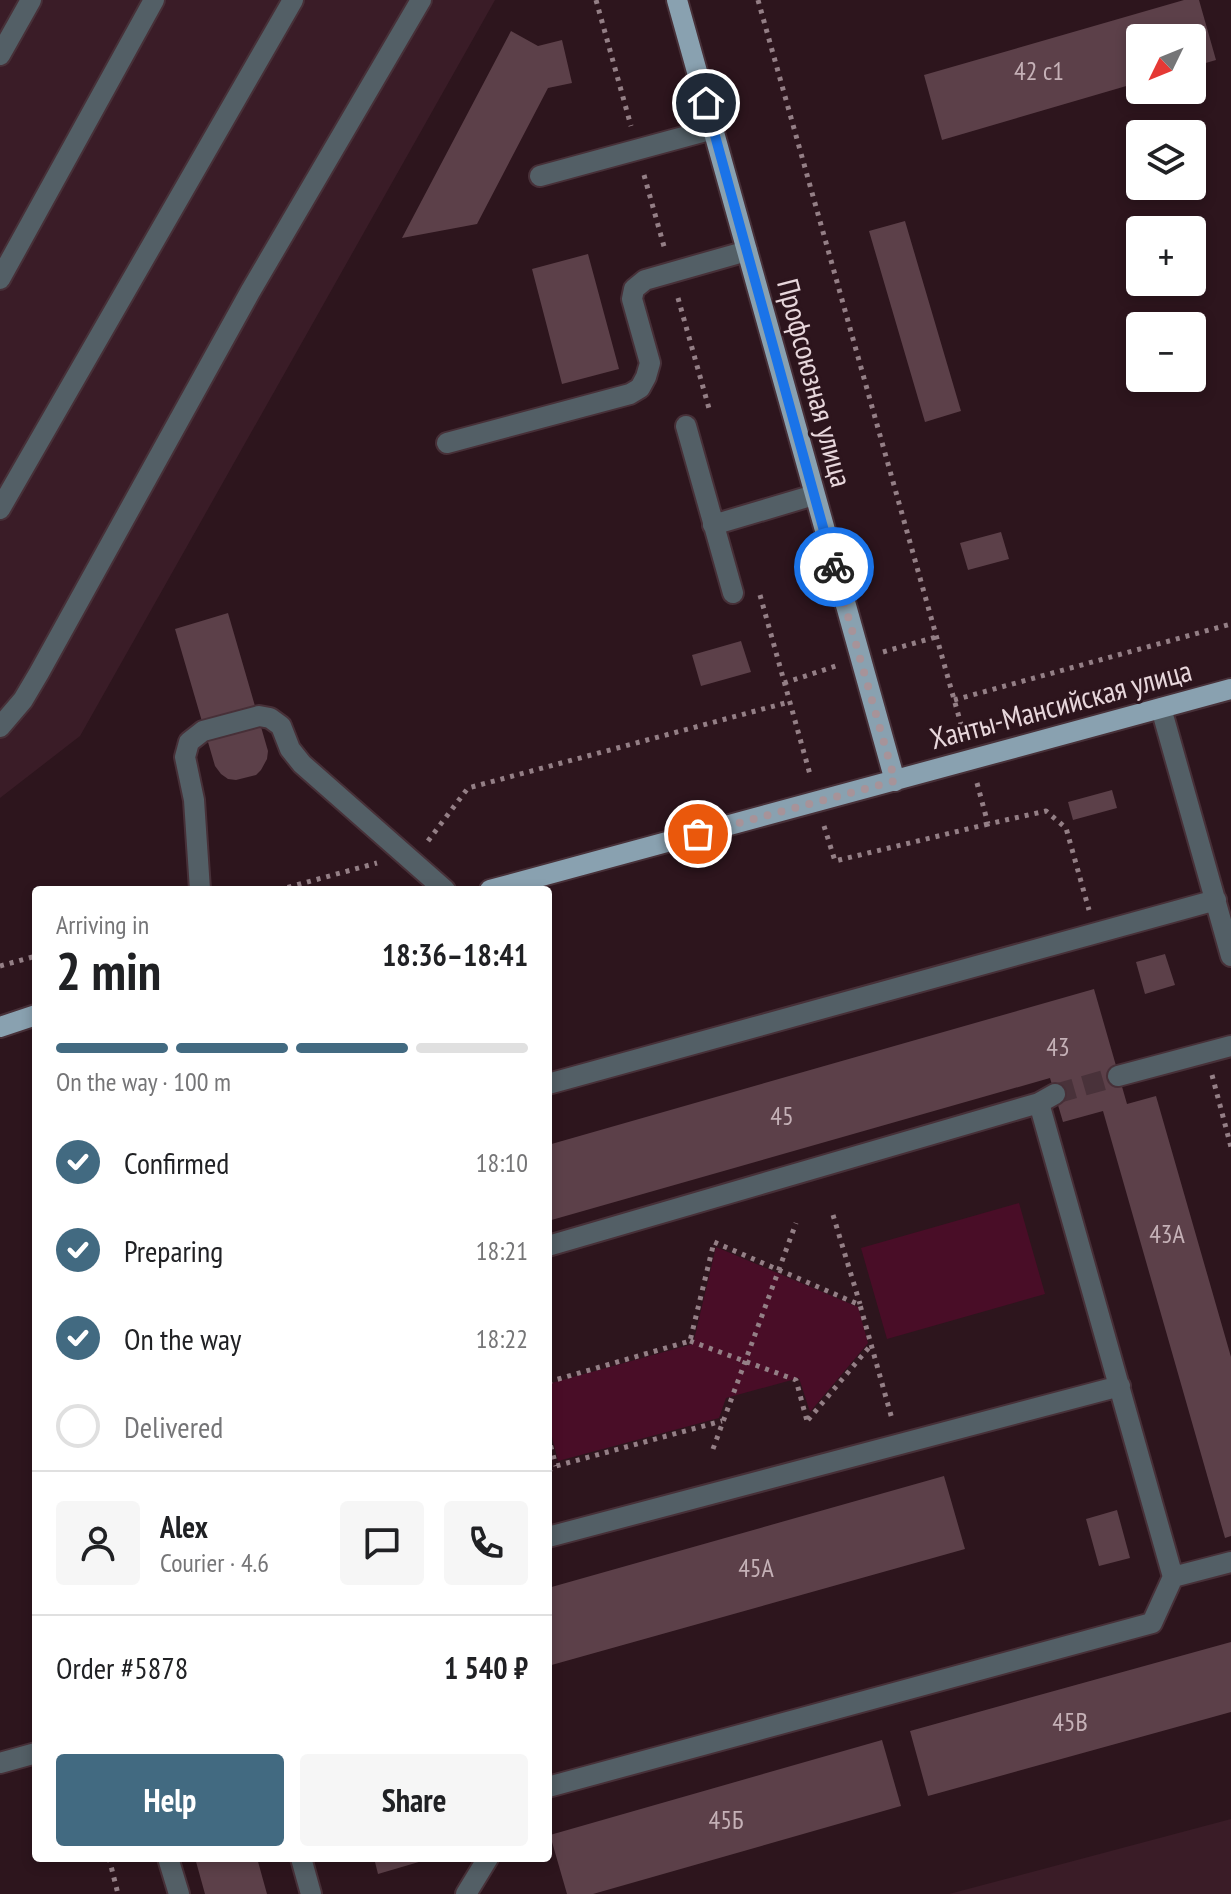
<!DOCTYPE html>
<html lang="en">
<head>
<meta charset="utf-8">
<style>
	:root { --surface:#fff; --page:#f6f6f6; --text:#202124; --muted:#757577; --line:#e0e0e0; --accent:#426a81 }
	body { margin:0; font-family:"PT Sans Narrow",sans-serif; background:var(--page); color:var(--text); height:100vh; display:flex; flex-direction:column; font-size:30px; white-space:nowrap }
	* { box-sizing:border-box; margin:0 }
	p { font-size:26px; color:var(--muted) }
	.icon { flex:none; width:44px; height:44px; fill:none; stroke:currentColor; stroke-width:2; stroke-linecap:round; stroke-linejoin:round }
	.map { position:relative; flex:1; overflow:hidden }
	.drawer { position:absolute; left:32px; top:886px; width:520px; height:976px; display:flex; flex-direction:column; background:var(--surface); border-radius:8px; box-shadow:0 4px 12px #0003 }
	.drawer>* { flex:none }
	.needle { width:52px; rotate:227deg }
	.buttons { position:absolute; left:1126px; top:24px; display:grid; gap:16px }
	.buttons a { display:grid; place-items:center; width:80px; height:80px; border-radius:8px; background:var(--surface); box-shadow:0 4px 12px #0003; font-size:40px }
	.pin { position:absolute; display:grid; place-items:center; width:68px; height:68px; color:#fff; margin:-34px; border:4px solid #fff; border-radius:50%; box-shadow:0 2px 8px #0007 }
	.courier { position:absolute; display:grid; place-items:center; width:80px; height:80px; margin:-40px; border:6px solid #1a73e8; border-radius:50%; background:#fff; color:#222; box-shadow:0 2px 10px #0007 }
	.head em { font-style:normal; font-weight:700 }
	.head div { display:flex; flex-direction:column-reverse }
	.head { display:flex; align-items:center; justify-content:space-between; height:136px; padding:0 24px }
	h1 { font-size:52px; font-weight:700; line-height:60px }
	.bar { display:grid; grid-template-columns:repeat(4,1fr); gap:12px 8px; align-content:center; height:96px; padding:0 24px }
	.bar i { height:10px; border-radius:6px; background:var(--line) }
	.bar .selected { background:var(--accent) }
	.bar p { grid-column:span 4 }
	.line { display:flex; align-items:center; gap:20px; padding:0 24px; border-top:2px solid var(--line) }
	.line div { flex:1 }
	.round { display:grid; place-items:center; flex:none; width:84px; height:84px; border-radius:8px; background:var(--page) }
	ol { padding:0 24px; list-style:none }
	li { display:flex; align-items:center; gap:24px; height:88px }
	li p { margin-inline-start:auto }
	li .icon { padding:8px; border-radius:50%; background:var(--accent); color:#fff; stroke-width:4 }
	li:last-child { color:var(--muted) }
	li i { width:44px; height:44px; border:4px solid var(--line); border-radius:50% }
	.button { display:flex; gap:16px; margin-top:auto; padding:16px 24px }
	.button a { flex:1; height:92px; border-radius:8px; background:var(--accent); color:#fff; font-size:32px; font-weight:700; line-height:92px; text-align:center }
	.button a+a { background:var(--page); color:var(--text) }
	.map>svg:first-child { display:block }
	.built { fill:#3a1c27 }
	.green { fill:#490d27 }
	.building { fill:#5c4049 }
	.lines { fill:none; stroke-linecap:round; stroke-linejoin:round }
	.minor-tunnel { stroke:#49323a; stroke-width:20; stroke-dasharray:20 10; stroke-linecap:butt }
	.minor-casing { stroke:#473038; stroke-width:24 }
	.major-casing { stroke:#473038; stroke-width:24 }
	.path { stroke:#947f86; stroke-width:5; stroke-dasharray:4 6; stroke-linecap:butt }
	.minor { stroke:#535f66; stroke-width:20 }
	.major { stroke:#89a1b0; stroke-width:20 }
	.done { stroke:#a79399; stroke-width:8; stroke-dasharray:0 14.4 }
	.route { stroke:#1a73e8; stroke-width:10 }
	.labels { text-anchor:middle; stroke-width:6; stroke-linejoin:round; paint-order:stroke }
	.number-label { font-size:26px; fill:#c5b1b7 }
	.street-label { font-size:30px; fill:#e8d7dc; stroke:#2d151d }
</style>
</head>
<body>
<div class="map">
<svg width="1231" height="1894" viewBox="0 0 1231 1894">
	<rect width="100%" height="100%" fill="#2d151d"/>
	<path class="built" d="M 0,0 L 495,0 L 80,736 L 0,798 Z
		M 1231,1819 L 1231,1894 L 949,1894 Z"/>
	<path class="green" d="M 1019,1203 L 1045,1294 L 887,1339 L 861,1248 Z
		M 716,1247 L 858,1307 L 868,1343 L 810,1412 L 799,1378 L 726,1398 L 719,1418 L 558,1461 L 548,1421 L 548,1384 L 693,1344 Z"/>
	<path class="building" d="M 1184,0 L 1199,0 L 1216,60 L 1192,67 L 1192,38 L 1140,38 L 1140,82 L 942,140 L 924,75 Z
		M 511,31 L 538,46 L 562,40 L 572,83 L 548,88 L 477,224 L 402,238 Z
		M 905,221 L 961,411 L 925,422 L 869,231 Z
		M 588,254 L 619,369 L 562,384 L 532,269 Z
		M 1001,532 L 1009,559 L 968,570 L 960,543 Z
		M 228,613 L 268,751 L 267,759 L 261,770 L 256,775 L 236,780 L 228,779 L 221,774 L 215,766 L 175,629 Z
		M 741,641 L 751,672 L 701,686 L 692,655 Z
		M 1112,790 L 1117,808 L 1073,820 L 1068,802 Z
		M 1165,954 L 1175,985 L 1145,994 L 1136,962 Z
		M 1094,989 L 1127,1104 L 1156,1096 L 1231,1357 L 1231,1536 L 1225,1538 L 1103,1111 L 1063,1122 L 1050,1078 L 548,1221 L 548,1145 Z
		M 944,1476 L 965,1549 L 548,1666 L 548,1588 Z
		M 1117,1510 L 1130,1558 L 1099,1566 L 1086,1519 Z
		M 1231,1642 L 1231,1712 L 928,1796 L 910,1731 Z
		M 882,1740 L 901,1806 L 593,1894 L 567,1894 L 550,1835 Z
		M 195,1858 L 257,1858 L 267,1894 L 205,1894 Z
		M 374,1858 L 429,1858 L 429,1859 L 378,1874 Z"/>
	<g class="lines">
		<path class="minor-tunnel" d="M 1055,1094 L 1118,1076"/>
		<g class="minor-casing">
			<path id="minor" d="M 0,55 L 31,0
				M 540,176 L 713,129
				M 0,279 L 154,0
				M 686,426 L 733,593
				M 447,443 L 630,394 L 640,388 L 646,377 L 650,363 L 632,299 L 634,289 L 645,280 L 747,251
				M 0,509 L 293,0
				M 713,525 L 814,495
				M 1161,708 L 1231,956
				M 0,727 L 23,700 L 39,673 L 250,292 L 421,0
				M 200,890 L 194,800 L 185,757 L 189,742 L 203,731 L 259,716 L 270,718 L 281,726 L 290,749 L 302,764 L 445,890
				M 1118,1076 L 1231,1046
				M 548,1084 L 1216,900
				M 548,1246 L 1039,1103 L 1055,1094
				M 548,1537 L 1120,1386
				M 1173,1577 L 1231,1562
				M 0,1763 L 36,1753
				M 548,1787 L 1152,1623 L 1173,1577 L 1039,1103
				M 168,1858 L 179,1894
				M 301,1858 L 311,1894
				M 466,1894 L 488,1858"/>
		</g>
		<g class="major-casing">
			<path id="major" d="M 677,0 L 895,781
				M 490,890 L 1231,689
				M 0,1027 L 36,1015"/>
		</g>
		<path class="path" d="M 596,0 L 631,126
			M 758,0 L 964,735
			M 644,175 L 665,250
			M 678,298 L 710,412
			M 760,595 L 811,778
			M 883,652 L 936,637
			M 784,683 L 839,665
			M 954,700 L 1231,624
			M 977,783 L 988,824 L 1046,811 L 1066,828 L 1089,910
			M 824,826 L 835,861 L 988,824
			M 428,841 L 468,788 L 789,702
			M 278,890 L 377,863
			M 0,966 L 36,956
			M 1212,1075 L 1231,1147
			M 833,1215 L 860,1304
			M 690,1341 L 796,1380 L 807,1421
			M 548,1382 L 690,1341 L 714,1242 L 860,1305 L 892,1419
			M 808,1420 L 871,1345
			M 548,1436 L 556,1466
			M 713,1449 L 796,1223
			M 548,1471 L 556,1466 L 722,1421
			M 109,1858 L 118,1894"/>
		<use href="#minor" class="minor"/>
		<use href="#major" class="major"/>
	</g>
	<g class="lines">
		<path class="done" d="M 698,834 L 895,781 L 834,567"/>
		<path class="route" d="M 706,103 L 834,567"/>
	</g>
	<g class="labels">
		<g class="number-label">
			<text x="1039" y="80">42 с1</text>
			<text x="1058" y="1056">43</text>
			<text x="782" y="1125">45</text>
			<text x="1167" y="1243">43А</text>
			<text x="756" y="1577">45А</text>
			<text x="1070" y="1731">45В</text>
			<text x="726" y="1829">45Б</text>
		</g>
		<g class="street-label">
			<text transform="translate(814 383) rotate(75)" y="10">Профсоюзная улица</text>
			<text transform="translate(1061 705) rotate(-15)" y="10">Ханты-Мансийская улица</text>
		</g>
	</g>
</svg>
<div class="buttons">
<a><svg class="needle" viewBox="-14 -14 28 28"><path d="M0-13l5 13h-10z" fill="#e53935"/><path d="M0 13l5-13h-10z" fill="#757577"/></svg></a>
<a><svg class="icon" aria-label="layers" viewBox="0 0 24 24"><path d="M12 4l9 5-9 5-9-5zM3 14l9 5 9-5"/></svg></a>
<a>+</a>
<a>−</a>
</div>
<div class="pin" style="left:698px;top:834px;background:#ea580c"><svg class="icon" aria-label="bag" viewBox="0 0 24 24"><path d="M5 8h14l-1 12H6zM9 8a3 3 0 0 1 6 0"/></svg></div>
<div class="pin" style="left:706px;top:103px;background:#1f2937"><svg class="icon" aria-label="home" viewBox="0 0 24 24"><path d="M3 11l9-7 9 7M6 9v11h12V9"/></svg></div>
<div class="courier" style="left:834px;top:567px"><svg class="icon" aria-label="bike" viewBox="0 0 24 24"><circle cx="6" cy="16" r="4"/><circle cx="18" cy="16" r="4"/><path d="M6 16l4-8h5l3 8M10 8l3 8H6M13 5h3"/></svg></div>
<section class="drawer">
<div class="head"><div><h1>2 min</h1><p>Arriving in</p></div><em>18:36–18:41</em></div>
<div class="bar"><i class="selected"></i><i class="selected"></i><i class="selected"></i><i></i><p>On the way · 100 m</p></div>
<ol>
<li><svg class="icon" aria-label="check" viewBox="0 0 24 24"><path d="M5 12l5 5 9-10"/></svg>Confirmed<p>18:10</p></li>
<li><svg class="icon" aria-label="check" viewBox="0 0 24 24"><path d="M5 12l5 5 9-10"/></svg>Preparing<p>18:21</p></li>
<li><svg class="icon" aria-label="check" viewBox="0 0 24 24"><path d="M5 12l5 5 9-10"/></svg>On the way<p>18:22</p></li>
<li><i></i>Delivered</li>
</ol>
<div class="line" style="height:144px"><a class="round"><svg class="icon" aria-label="person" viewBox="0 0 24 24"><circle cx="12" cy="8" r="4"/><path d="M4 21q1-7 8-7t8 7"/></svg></a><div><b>Alex</b><p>Courier · 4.6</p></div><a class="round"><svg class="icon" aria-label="chat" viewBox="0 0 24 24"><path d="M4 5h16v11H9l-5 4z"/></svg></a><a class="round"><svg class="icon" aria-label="phone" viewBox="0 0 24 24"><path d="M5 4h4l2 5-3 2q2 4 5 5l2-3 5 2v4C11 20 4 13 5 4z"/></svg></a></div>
<div class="line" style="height:104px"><div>Order #5878</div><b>1 540 ₽</b></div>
<div class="button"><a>Help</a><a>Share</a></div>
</section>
</div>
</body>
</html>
